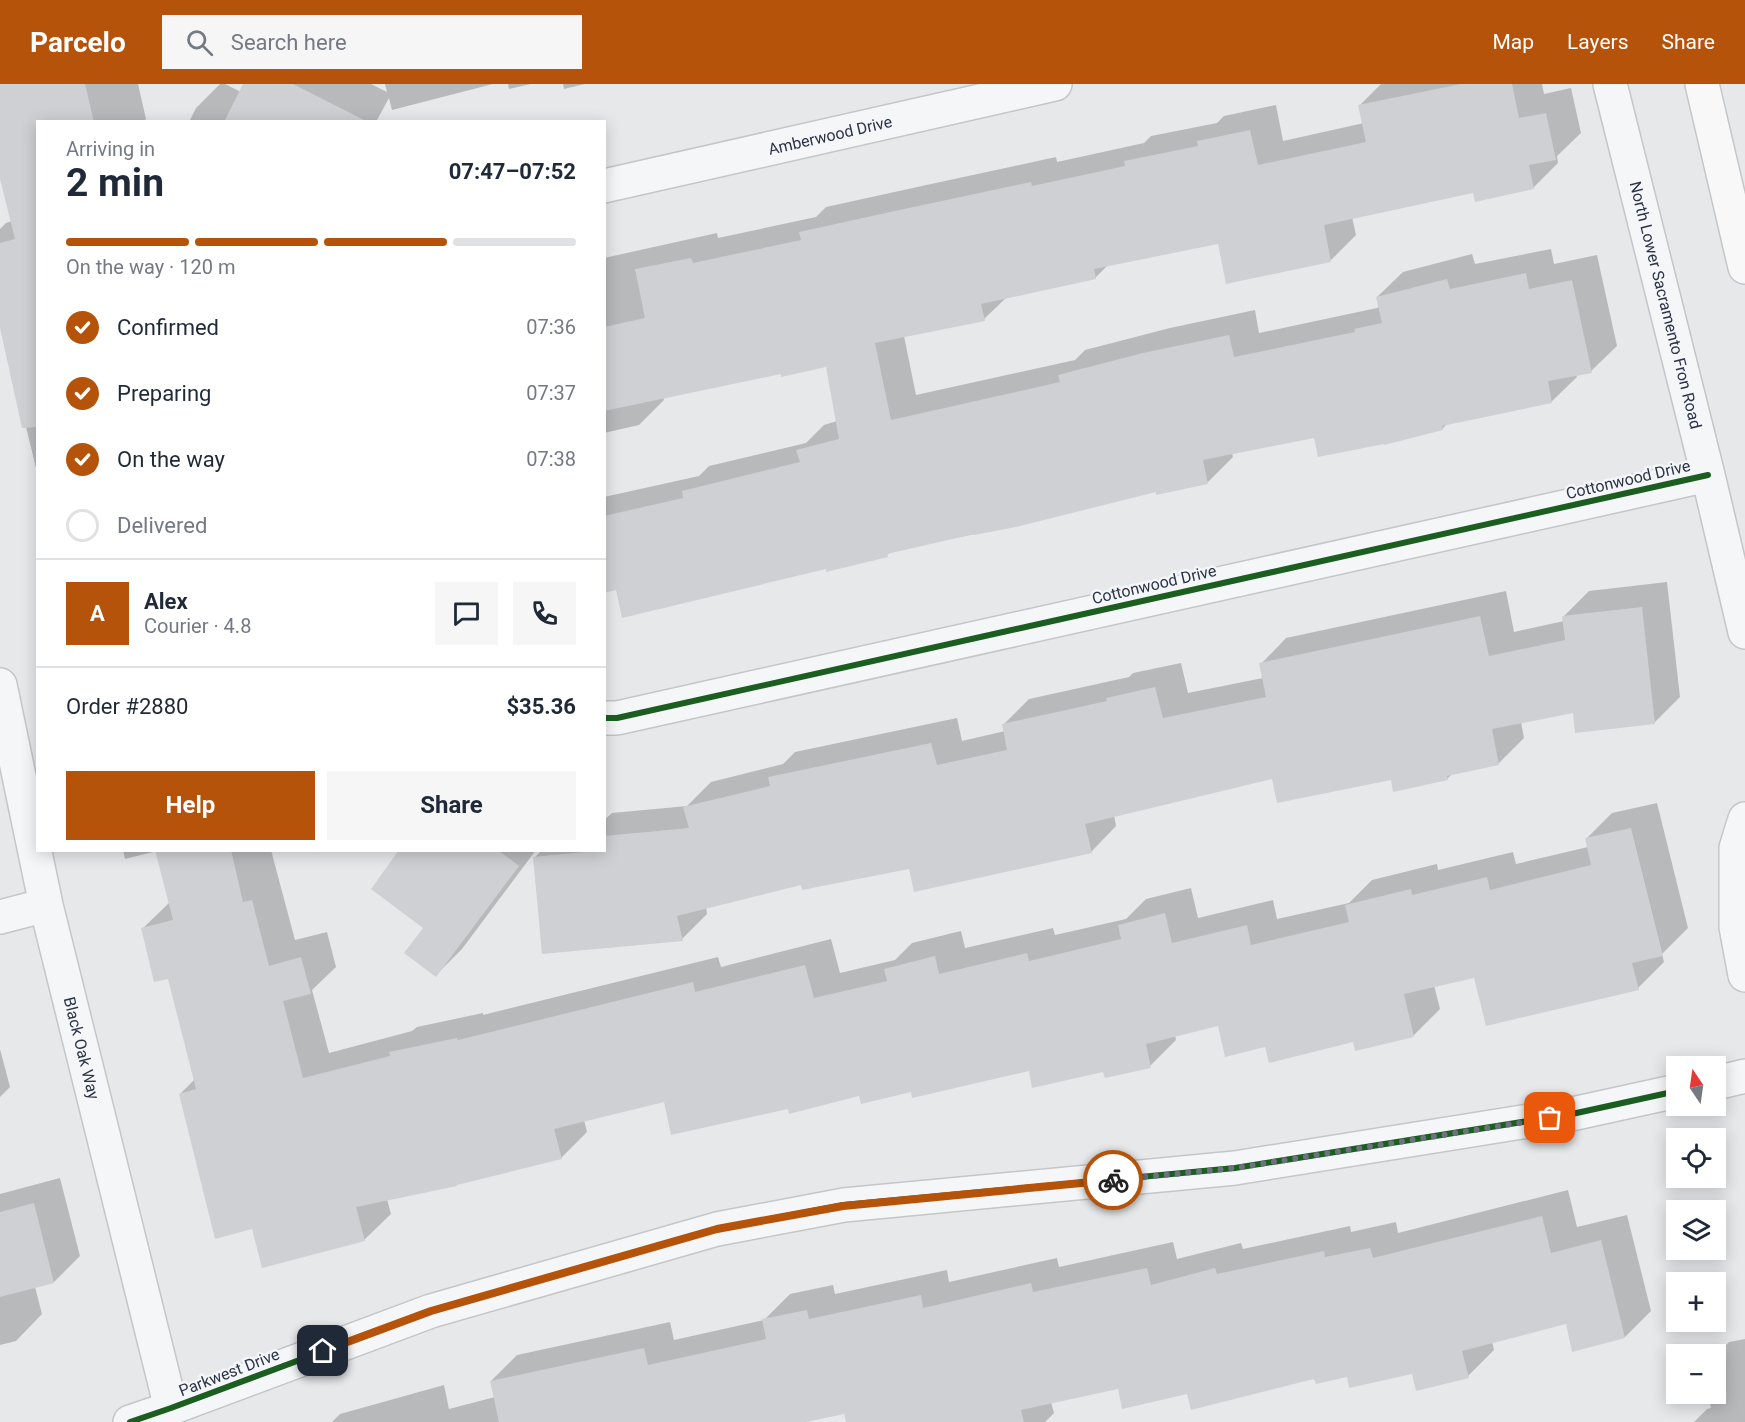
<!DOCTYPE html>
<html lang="en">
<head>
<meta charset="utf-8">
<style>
	:root { --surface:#fff; --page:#f6f6f7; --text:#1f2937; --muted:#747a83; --line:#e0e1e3; --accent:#b45309 }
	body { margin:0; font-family:Roboto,sans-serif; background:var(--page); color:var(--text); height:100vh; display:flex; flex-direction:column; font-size:22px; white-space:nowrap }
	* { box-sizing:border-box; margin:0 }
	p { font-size:20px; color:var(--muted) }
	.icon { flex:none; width:33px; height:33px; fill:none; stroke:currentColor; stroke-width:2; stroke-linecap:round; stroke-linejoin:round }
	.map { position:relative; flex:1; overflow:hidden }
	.drawer { position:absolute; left:36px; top:36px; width:570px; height:732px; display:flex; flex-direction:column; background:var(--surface); border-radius:0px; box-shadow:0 3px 15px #0003 }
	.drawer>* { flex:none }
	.needle { width:39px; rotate:347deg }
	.tools { position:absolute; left:1666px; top:972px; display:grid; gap:12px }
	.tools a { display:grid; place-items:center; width:60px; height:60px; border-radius:0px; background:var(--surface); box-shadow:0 3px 15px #0003; font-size:30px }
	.pin { position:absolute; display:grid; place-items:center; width:51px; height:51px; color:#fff; margin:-26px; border-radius:12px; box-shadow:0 3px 9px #0006 }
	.courier { position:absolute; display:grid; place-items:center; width:60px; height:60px; margin:-30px; border:4px solid #b45309; border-radius:50%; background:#fff; color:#222; box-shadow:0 2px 8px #0007 }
	.head em { font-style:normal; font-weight:700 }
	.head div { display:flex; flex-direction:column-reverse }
	.head { display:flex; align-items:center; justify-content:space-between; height:102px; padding:0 30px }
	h1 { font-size:39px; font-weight:700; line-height:45px }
	.bar { display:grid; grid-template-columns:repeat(4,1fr); gap:9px 6px; align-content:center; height:72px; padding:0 30px }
	.bar i { height:8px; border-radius:4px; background:var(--line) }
	.bar .current { background:var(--accent) }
	.bar p { grid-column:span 4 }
	.line { display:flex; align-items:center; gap:15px; padding:0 30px; border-top:2px solid var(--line) }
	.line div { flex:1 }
	.round { display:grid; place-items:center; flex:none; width:63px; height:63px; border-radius:0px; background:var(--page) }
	ol { padding:0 30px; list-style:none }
	li { display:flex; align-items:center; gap:18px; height:66px }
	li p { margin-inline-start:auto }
	li .icon { padding:6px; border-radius:50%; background:var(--accent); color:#fff; stroke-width:4 }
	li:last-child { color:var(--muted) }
	li i { width:33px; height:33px; border:3px solid var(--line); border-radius:50% }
	.action { display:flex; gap:12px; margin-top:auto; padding:12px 30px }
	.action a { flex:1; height:69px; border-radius:0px; background:var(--accent); color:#fff; font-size:24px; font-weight:700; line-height:69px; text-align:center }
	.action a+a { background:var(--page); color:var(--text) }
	header { display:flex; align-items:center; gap:36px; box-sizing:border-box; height:84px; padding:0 30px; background:var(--accent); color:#fff }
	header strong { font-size:28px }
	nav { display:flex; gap:33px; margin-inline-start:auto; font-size:21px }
	.search { width:420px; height:54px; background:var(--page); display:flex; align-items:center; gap:15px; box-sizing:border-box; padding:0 21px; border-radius:0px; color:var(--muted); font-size:22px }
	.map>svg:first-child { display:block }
	.shadow { fill:#0003 }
	.building { fill:#ced0d3 }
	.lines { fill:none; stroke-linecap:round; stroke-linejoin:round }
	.minor-casing { stroke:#c4c6c8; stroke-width:36 }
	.secondary-casing { stroke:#c4c6c8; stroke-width:36 }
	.minor { stroke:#f5f6f7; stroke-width:33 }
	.secondary { stroke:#f8f8f8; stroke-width:33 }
	.cycleway-casing { stroke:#f4f6f9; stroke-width:10 }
	.cycleway { stroke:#1b5e20; stroke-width:6 }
	.done { stroke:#6c737f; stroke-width:6; stroke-dasharray:0 10.8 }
	.route { stroke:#b45309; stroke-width:8 }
	.labels { text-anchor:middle; stroke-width:5; stroke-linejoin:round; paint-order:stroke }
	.street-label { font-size:16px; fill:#2b3445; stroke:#f4f6f9 }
</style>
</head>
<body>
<header>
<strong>Parcelo</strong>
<div class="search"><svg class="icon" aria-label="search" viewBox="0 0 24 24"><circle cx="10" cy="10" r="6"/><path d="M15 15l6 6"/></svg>Search here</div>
<nav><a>Map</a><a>Layers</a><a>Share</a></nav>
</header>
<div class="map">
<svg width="1745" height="1338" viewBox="0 0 1745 1338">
	<rect width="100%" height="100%" fill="#e6e8ea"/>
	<path class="shadow" d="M 0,0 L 138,0 L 146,35 L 143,38 L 38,38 L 38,392 L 0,237 L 0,145 L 6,139 L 12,137 L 0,89 Z
		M 220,0 L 225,0 L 241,8 L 245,0 L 371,0 L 387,8 L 385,0 L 493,0 L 392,26 L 389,14 L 376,38 L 189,38 L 196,24 Z
		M 508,0 L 531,0 L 509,5 Z
		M 563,0 L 585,0 L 564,5 Z
		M 1381,0 L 1542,0 L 1544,10 L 1571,4 L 1581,49 L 1557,72 L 1558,79 L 1533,104 L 1474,107 L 1352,133 L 1356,151 L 1331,176 L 1219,158 L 1108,181 L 1095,194 L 1007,213 L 984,235 L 904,252 L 916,311 L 1075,276 L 1085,266 L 1170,244 L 1255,226 L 1259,249 L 1377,224 L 1380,222 L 1377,213 L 1403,188 L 1472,170 L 1475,180 L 1551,165 L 1554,180 L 1597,171 L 1617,262 L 1591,287 L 1576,290 L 1577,293 L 1551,318 L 1448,339 L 1442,345 L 1315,353 L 1232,369 L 1233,373 L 1208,398 L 1158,409 L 1157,407 L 975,450 L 891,467 L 887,471 L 827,483 L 617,505 L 604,507 L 604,413 L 699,392 L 709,382 L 806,359 L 824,341 L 837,337 L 827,282 L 782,289 L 663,313 L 664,316 L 639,341 L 604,349 L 604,174 L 717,149 L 718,154 L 816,133 L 826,123 L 931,100 L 1056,73 L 1057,78 L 1144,59 L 1151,52 L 1217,39 L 1224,32 L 1276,21 L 1283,57 L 1364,39 L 1360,21 Z
		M 1667,498 L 1680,613 L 1655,638 L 1574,627 L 1521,638 L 1524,654 L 1498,680 L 1453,689 L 1447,695 L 1273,693 L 1114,731 L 1116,742 L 1091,768 L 910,783 L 802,799 L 706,823 L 707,830 L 682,855 L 535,773 L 542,766 L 604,766 L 604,736 L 612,729 L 687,722 L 711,698 L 783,680 L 795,668 L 957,634 L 962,657 L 1005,647 L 1003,641 L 1029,615 L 1129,593 L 1133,589 L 1181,579 L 1188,609 L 1263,594 L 1261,580 L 1286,554 L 1506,507 L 1514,548 L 1564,537 L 1563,533 L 1589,507 Z
		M 1657,719 L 1688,844 L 1662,870 L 1664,878 L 1638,904 L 1475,892 L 1434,901 L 1440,925 L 1414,951 L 1356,965 L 1354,956 L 1266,962 L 1219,941 L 1175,951 L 1176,956 L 1150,982 L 1104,986 L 1030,986 L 912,1007 L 860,1010 L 789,1023 L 665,1017 L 584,1036 L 587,1048 L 561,1074 L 387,1115 L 391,1130 L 364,1156 L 254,1143 L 180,1010 L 195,995 L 169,893 L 142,845 L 170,818 L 157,767 L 125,775 L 123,766 L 271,766 L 295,856 L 327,848 L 336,883 L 312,906 L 329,969 L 412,947 L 417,943 L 483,929 L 483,931 L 718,873 L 721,883 L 831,855 L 840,889 L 895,876 L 912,859 L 961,847 L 965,864 L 1053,844 L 1055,851 L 1126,835 L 1146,815 L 1191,804 L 1198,834 L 1273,816 L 1277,835 L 1349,819 L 1372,796 L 1437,780 L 1438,786 L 1513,768 L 1516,780 L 1588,763 L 1586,755 L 1612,729 Z
		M 401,766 L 536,766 L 462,865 L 436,891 L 425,844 Z
		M 0,965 L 10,1003 L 0,1013 Z
		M 60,1094 L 80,1172 L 54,1198 L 35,1203 L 42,1230 L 16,1257 L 0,1261 L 0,1110 Z
		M 1568,1106 L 1577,1143 L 1627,1131 L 1651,1227 L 1625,1253 L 1567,1238 L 1492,1257 L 1494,1266 L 1468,1292 L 1413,1288 L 1316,1293 L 1188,1309 L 1119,1303 L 1051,1318 L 1054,1329 L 1045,1338 L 848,1338 L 845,1328 L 799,1338 L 332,1338 L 340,1330 L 444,1301 L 449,1325 L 495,1313 L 491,1297 L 517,1271 L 670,1238 L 674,1256 L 764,1236 L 790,1210 L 833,1201 L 835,1210 L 947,1186 L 949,1198 L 1057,1174 L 1059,1183 L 1173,1158 L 1177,1175 L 1241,1159 L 1243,1165 L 1350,1142 L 1351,1148 L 1396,1138 L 1398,1149 Z
		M 1745,1255 L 1745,1338 L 1694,1338 L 1707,1325 L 1711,1324 L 1708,1310 L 1716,1310 L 1716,1271 L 1729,1258 Z"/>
	<path class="building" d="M 0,0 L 85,0 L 94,38 L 38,38 L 38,343 L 22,344 L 0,244 L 0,159 L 15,155 L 0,95 Z
		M 243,0 L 293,0 L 368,38 L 224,38 Z
		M 1461,0 L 1512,0 L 1519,34 L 1546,29 L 1556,76 L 1529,81 L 1534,105 L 1475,118 L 1473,109 L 1324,141 L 1331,178 L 1226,200 L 1218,160 L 1094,185 L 1096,195 L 981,220 L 985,237 L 875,259 L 891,336 L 1060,298 L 1058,291 L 1143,269 L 1229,251 L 1234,273 L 1355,248 L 1354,245 L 1382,239 L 1376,213 L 1447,195 L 1450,205 L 1526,189 L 1529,205 L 1572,196 L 1592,289 L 1548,297 L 1552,319 L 1442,342 L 1443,346 L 1384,361 L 1384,360 L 1318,373 L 1314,354 L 1203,376 L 1208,400 L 1156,411 L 1156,408 L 1016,443 L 974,451 L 974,450 L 887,470 L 888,473 L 826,488 L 826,485 L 622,534 L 616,506 L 604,509 L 604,432 L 683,414 L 682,407 L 800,378 L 796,366 L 839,355 L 826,283 L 781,293 L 781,290 L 604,327 L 604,243 L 645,234 L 635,185 L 691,174 L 693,179 L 801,156 L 799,148 L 904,125 L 1031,98 L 1032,102 L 1125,82 L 1124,77 L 1198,62 L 1197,57 L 1250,46 L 1258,81 L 1366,58 L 1358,21 Z
		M 1642,523 L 1655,640 L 1575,649 L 1573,629 L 1492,645 L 1499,681 L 1447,692 L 1448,696 L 1393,708 L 1391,696 L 1277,719 L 1272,695 L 1085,740 L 1092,769 L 914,808 L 909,785 L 802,806 L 801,801 L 677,832 L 683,857 L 542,870 L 533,773 L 586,768 L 586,766 L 604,766 L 604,752 L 689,744 L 683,723 L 770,702 L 768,693 L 931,659 L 937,681 L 1007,666 L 1002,640 L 1107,617 L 1106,614 L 1155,603 L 1163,634 L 1266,613 L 1259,579 L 1480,532 L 1489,572 L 1565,556 L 1562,532 Z
		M 1631,744 L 1663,872 L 1632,879 L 1639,906 L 1486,942 L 1474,894 L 1404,910 L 1414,953 L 1355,967 L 1353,958 L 1269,979 L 1265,963 L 1225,973 L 1218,942 L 1146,960 L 1151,984 L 1105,994 L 1103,988 L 1032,1004 L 1029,987 L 912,1014 L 911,1008 L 861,1020 L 859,1012 L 789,1030 L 788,1025 L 671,1051 L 664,1018 L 554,1045 L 562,1075 L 457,1101 L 457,1102 L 356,1123 L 365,1157 L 262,1184 L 252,1145 L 215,1155 L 179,1010 L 196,1005 L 168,895 L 154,898 L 141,844 L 173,836 L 155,766 L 231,766 L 243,818 L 252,816 L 269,882 L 301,873 L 311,910 L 283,917 L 303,994 L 390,972 L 389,968 L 457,954 L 458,956 L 693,898 L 695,908 L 805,881 L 814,914 L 887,897 L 884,885 L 935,872 L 939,890 L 1027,869 L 1029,877 L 1121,855 L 1118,841 L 1165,829 L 1172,859 L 1247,841 L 1251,861 L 1349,838 L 1345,821 L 1411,805 L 1412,811 L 1487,793 L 1490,806 L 1591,781 L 1585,754 Z
		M 399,766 L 498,766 L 519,782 L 436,893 L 404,869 L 423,844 L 371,805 Z
		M 34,1119 L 54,1199 L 0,1213 L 0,1128 Z
		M 1542,1132 L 1551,1169 L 1601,1156 L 1625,1254 L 1572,1268 L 1566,1240 L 1462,1267 L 1469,1294 L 1416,1307 L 1412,1290 L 1349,1304 L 1347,1293 L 1316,1300 L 1314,1295 L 1191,1326 L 1187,1310 L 1122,1325 L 1118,1305 L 1021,1326 L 1024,1338 L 846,1338 L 844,1330 L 806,1338 L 499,1338 L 490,1297 L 644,1264 L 648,1281 L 766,1255 L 762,1235 L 807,1226 L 809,1235 L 921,1211 L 923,1224 L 1031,1199 L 1033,1208 L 1147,1184 L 1151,1201 L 1215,1184 L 1217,1190 L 1324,1167 L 1325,1173 L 1370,1164 L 1373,1174 Z"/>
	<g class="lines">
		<g class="minor-casing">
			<path id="minor" d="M 1610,0 L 1708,391 L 1745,548
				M 604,102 L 1055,0
				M 0,601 L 46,821 L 171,1324
				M 604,634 L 617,634 L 1708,391
				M 1745,735 L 1736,764 L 1736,843 L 1745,891
				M 0,833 L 46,821
				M 1716,999 L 1745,992
				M 130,1338 L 171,1324 L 431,1227 L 717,1145 L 844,1121 L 1235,1084 L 1572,1030 L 1677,1007"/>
		</g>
		<g class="secondary-casing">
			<path id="secondary" d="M 1702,0 L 1745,183"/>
		</g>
		<use href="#minor" class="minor"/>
		<use href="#secondary" class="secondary"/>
		<g class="cycleway-casing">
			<path id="cycleway" d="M 604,634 L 617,634 L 1708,391
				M 130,1338 L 171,1324 L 431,1227 L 717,1145 L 844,1121 L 1235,1084 L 1572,1030 L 1677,1007"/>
		</g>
		<use href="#cycleway" class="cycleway"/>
	</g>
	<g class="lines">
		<path class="done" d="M 1113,1096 L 1235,1084 L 1550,1034"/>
		<path class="route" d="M 323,1267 L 431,1227 L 717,1145 L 843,1122 L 1113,1096"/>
	</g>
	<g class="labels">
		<g class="street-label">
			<text transform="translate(830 51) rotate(-13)" y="6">Amberwood Drive</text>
			<text transform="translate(1666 221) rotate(76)" y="6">North Lower Sacramento Fron Road</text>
			<text transform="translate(1628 395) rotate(-13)" y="6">Cottonwood Drive</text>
			<text transform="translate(1154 500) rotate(-13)" y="6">Cottonwood Drive</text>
			<text transform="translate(82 964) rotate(76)" y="6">Black Oak Way</text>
			<text transform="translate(229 1288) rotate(-21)" y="6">Parkwest Drive</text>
		</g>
	</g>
</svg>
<div class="tools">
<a><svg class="needle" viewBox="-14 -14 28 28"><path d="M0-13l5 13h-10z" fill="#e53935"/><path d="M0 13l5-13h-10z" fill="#747a83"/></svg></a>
<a><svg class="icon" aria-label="locate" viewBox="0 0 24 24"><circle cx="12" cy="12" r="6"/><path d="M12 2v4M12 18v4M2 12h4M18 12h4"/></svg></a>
<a><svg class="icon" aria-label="layers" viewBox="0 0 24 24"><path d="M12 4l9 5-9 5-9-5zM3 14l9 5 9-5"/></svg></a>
<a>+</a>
<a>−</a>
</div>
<div class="pin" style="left:1550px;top:1034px;background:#ea580c"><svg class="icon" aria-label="bag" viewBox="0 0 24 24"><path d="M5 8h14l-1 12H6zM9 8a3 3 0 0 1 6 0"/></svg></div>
<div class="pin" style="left:323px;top:1267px;background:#1f2937"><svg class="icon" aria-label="home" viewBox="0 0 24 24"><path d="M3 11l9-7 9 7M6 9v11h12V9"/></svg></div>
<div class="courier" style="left:1113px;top:1096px"><svg class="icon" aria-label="bike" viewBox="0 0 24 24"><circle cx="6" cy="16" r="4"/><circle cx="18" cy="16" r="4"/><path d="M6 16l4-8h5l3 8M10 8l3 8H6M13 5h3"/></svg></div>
<section class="drawer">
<div class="head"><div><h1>2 min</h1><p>Arriving in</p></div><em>07:47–07:52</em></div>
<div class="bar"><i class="current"></i><i class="current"></i><i class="current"></i><i></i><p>On the way · 120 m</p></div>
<ol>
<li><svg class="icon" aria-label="check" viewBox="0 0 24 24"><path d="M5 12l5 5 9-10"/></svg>Confirmed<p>07:36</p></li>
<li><svg class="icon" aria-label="check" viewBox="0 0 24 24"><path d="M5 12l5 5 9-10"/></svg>Preparing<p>07:37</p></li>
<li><svg class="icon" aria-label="check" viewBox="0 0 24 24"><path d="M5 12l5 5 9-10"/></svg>On the way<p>07:38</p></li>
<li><i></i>Delivered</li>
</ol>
<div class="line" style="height:108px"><b class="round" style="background:var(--accent);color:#fff">A</b><div><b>Alex</b><p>Courier · 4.8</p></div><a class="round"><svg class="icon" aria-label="chat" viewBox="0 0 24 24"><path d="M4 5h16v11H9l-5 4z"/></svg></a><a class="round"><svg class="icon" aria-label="phone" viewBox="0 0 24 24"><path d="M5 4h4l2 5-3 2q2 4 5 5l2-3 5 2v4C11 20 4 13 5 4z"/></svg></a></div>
<div class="line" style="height:78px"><div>Order #2880</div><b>$35.36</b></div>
<div class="action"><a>Help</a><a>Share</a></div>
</section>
</div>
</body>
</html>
